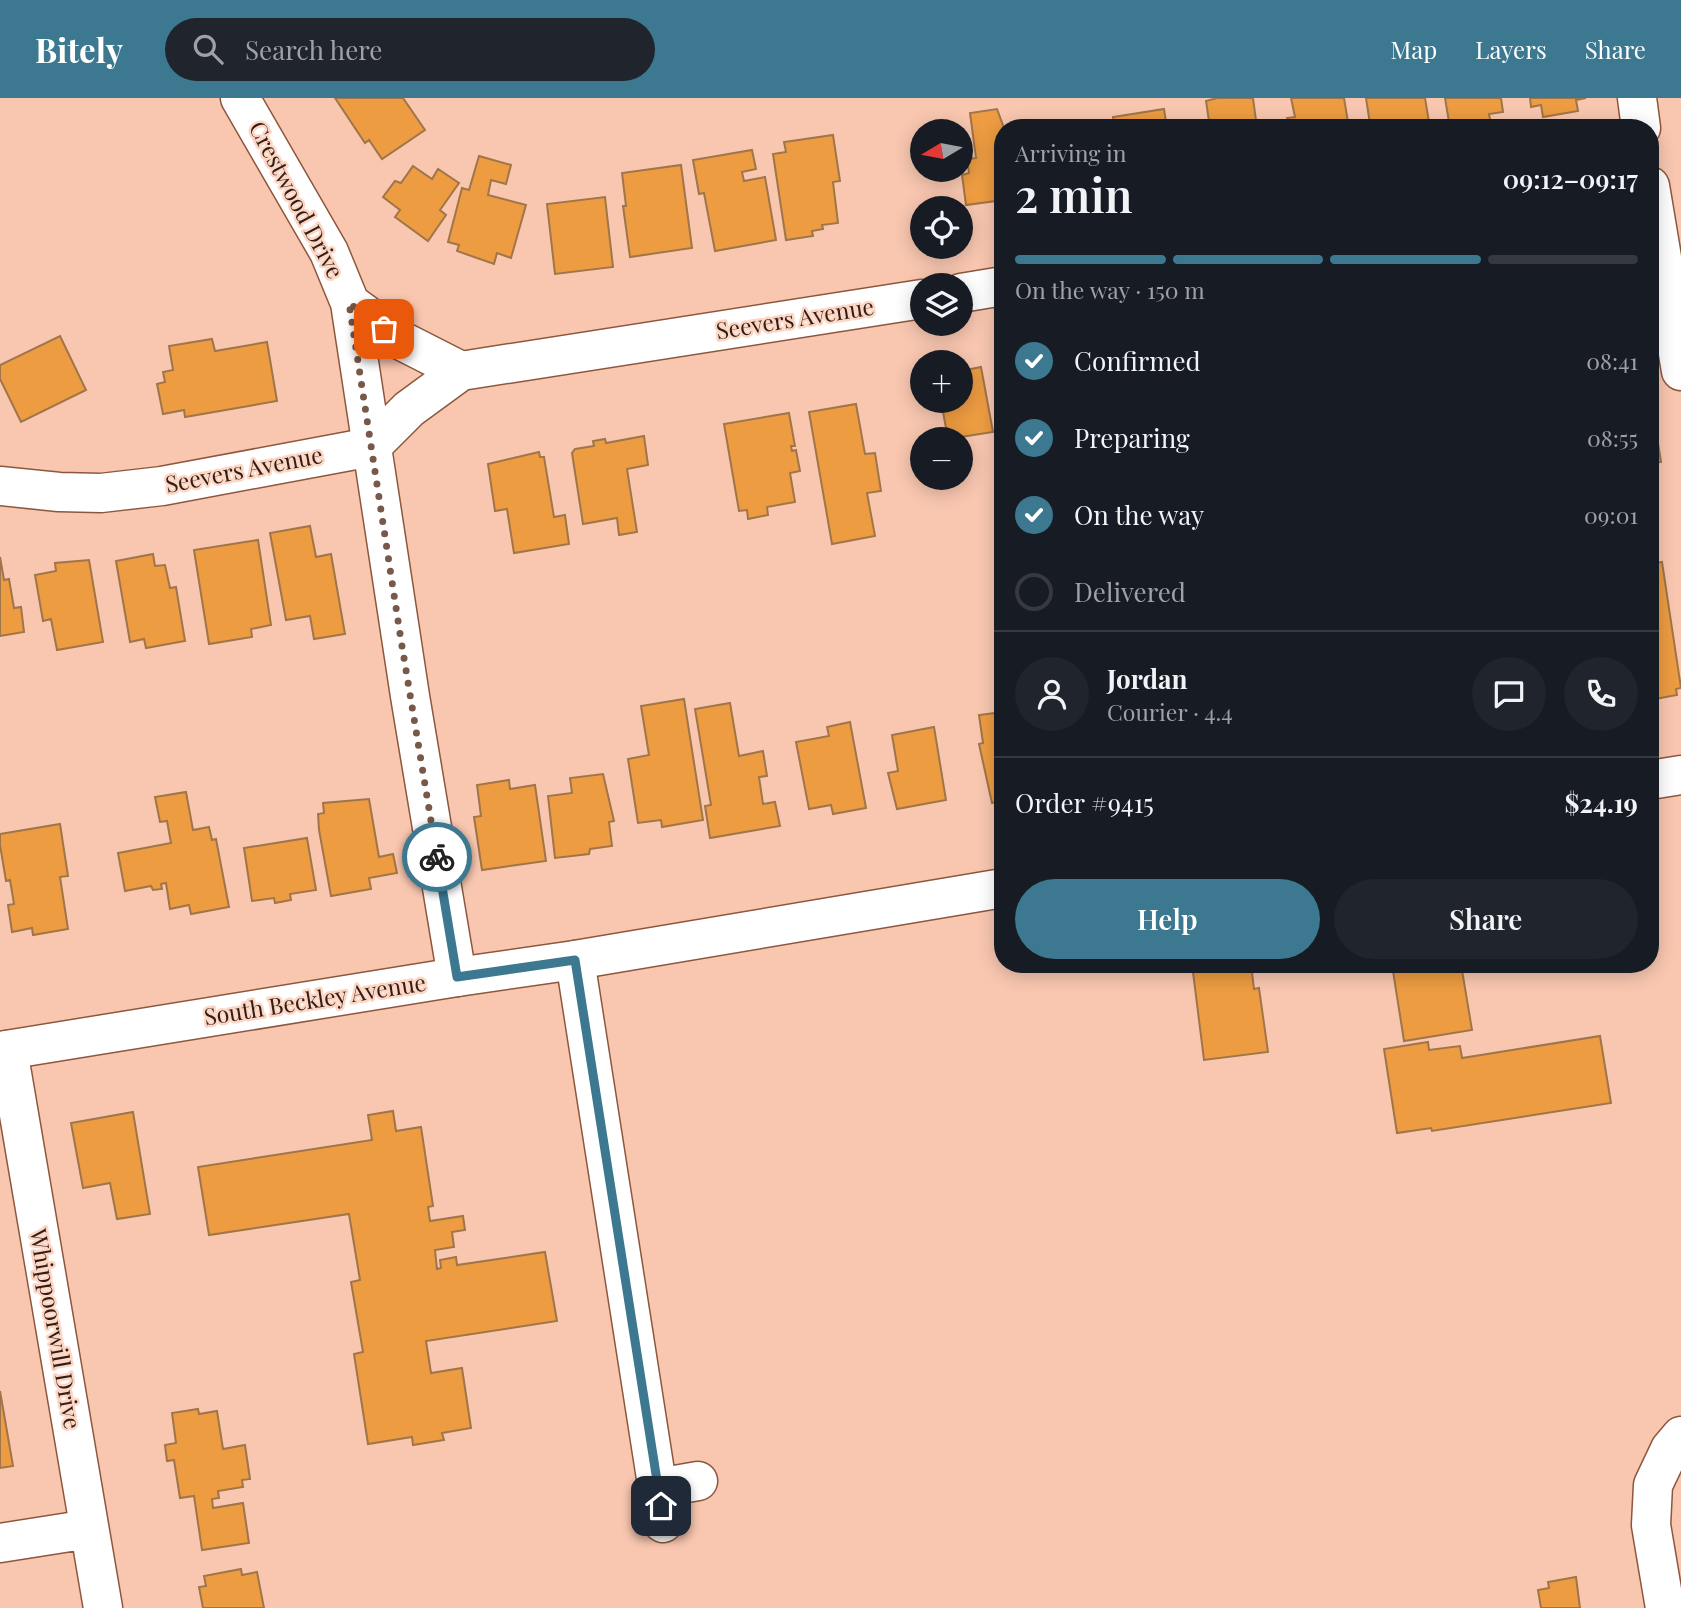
<!DOCTYPE html>
<html lang="en">
<head>
<meta charset="utf-8">
<style>
	:root { --surface:#171b24; --page:#20242c; --text:#f1f3f6; --muted:#9ea1a6; --line:#363941; --accent:#3c788f }
	body { margin:0; font-family:"Playfair Display",serif; background:var(--page); color:var(--text); height:100vh; display:flex; flex-direction:column; font-size:26px; white-space:nowrap }
	* { box-sizing:border-box; margin:0 }
	p { font-size:23px; color:var(--muted) }
	.icon { flex:none; width:38px; height:38px; fill:none; stroke:currentColor; stroke-width:2; stroke-linecap:round; stroke-linejoin:round }
	.map { position:relative; flex:1; overflow:hidden }
	.details { position:absolute; left:994px; top:21px; width:665px; height:854px; display:flex; flex-direction:column; background:var(--surface); border-radius:28px; box-shadow:0 4px 18px #0003 }
	.details>* { flex:none }
	.needle { width:46px; rotate:260deg }
	.fabs { position:absolute; left:910px; top:21px; display:grid; gap:14px }
	.fabs a { display:grid; place-items:center; width:63px; height:63px; border-radius:50%; background:var(--surface); box-shadow:0 4px 18px #0003; font-size:35px }
	.pin { position:absolute; display:grid; place-items:center; width:60px; height:60px; color:#fff; margin:-30px; border-radius:14px; box-shadow:0 4px 10px #0006 }
	.courier { position:absolute; display:grid; place-items:center; width:70px; height:70px; margin:-35px; border:5px solid #3c788f; border-radius:50%; background:#fff; color:#222; box-shadow:0 2px 9px #0007 }
	.head em { font-style:normal; font-weight:600 }
	.head div { display:flex; flex-direction:column-reverse }
	.head { display:flex; align-items:center; justify-content:space-between; height:119px; padding:0 21px }
	h1 { font-size:46px; font-weight:600; line-height:52px }
	.bar { display:grid; grid-template-columns:repeat(4,1fr); gap:10px 7px; align-content:center; height:84px; padding:0 21px }
	.bar i { height:9px; border-radius:5px; background:var(--line) }
	.bar .current { background:var(--accent) }
	.bar p { grid-column:span 4 }
	.line { display:flex; align-items:center; gap:18px; padding:0 21px; border-top:2px solid var(--line) }
	.line div { flex:1 }
	.round { display:grid; place-items:center; flex:none; width:74px; height:74px; border-radius:37px; background:var(--page) }
	ol { padding:0 21px; list-style:none }
	li { display:flex; align-items:center; gap:21px; height:77px }
	li p { margin-inline-start:auto }
	li .icon { padding:7px; border-radius:50%; background:var(--accent); color:#fff; stroke-width:4 }
	li:last-child { color:var(--muted) }
	li i { width:38px; height:38px; border:4px solid var(--line); border-radius:50% }
	.action { display:flex; gap:14px; margin-top:auto; padding:14px 21px }
	.action a { flex:1; height:80px; border-radius:42px; background:var(--accent); color:#fff; font-size:28px; font-weight:600; line-height:80px; text-align:center }
	.action a+a { background:var(--page); color:var(--text) }
	header { display:flex; align-items:center; gap:42px; box-sizing:border-box; height:98px; padding:0 35px; background:var(--accent); color:#fff }
	header strong { font-size:33px }
	nav { display:flex; gap:38px; margin-inline-start:auto; font-size:24px }
	.search { width:490px; height:63px; background:var(--page); display:flex; align-items:center; gap:18px; box-sizing:border-box; padding:0 24px; border-radius:38px; color:var(--muted); font-size:26px }
	.map>svg:first-child { display:block }
	.building { fill:#ed9c41; stroke:#a07549; stroke-width:2 }
	.lines { fill:none; stroke-linecap:round; stroke-linejoin:round }
	.street-casing { stroke:#8d573e; stroke-width:41 }
	.secondary-casing { stroke:#8d573e; stroke-width:41 }
	.street { stroke:#fff; stroke-width:38 }
	.secondary { stroke:#fff; stroke-width:38 }
	.done { stroke:#785849; stroke-width:7; stroke-dasharray:0 12.6 }
	.route { stroke:#3c788f; stroke-width:9 }
	.labels { text-anchor:middle; stroke-width:5; stroke-linejoin:round; paint-order:stroke }
	.street-label { font-size:23px; fill:#331c12; stroke:#fdd7c6 }
</style>
</head>
<body>
<header>
<strong>Bitely</strong>
<div class="search"><svg class="icon" aria-label="search" viewBox="0 0 24 24"><circle cx="10" cy="10" r="6"/><path d="M15 15l6 6"/></svg>Search here</div>
<nav><a>Map</a><a>Layers</a><a>Share</a></nav>
</header>
<div class="map">
<svg width="1681" height="1510" viewBox="0 0 1681 1510">
	<rect width="100%" height="100%" fill="#f9c7b0"/>
	<path class="building" d="M 335,0 L 403,0 L 425,32 L 382,61 L 369,42 L 365,45 Z
		M 1217,0 L 1253,0 L 1257,30 L 1210,30 L 1206,3 Z
		M 1291,0 L 1344,0 L 1349,30 L 1289,30 L 1287,20 L 1295,19 Z
		M 1366,0 L 1425,0 L 1430,30 L 1356,30 L 1355,28 L 1370,26 Z
		M 1445,0 L 1501,0 L 1503,14 L 1489,16 L 1491,26 L 1464,30 L 1450,30 Z
		M 1530,0 L 1586,0 L 1576,2 L 1578,13 L 1543,19 L 1541,7 L 1531,9 Z
		M 997,11 L 1004,30 L 1003,102 L 966,107 L 962,77 L 969,75 L 967,61 L 976,60 L 970,15 Z
		M 1164,11 L 1167,30 L 1115,30 L 1113,19 Z
		M 833,37 L 840,83 L 833,84 L 838,125 L 822,127 L 823,131 L 812,133 L 813,138 L 786,142 L 773,56 L 786,54 L 784,44 Z
		M 752,52 L 756,71 L 742,74 L 744,83 L 765,79 L 776,142 L 715,153 L 704,95 L 699,96 L 693,62 Z
		M 479,58 L 511,67 L 506,86 L 491,82 L 488,97 L 526,107 L 511,160 L 497,155 L 494,166 L 457,153 L 459,147 L 448,144 L 462,90 L 469,92 Z
		M 681,67 L 692,150 L 630,159 L 623,108 L 626,108 L 622,75 Z
		M 413,68 L 432,81 L 438,71 L 459,85 L 440,112 L 446,117 L 428,143 L 395,119 L 400,112 L 383,99 L 395,83 L 401,85 Z
		M 605,99 L 613,169 L 555,176 L 547,106 Z
		M 60,238 L 86,292 L 21,324 L 0,281 L 0,267 Z
		M 212,241 L 215,253 L 267,244 L 277,303 L 185,319 L 184,312 L 163,316 L 157,286 L 165,284 L 163,274 L 173,272 L 169,248 Z
		M 981,269 L 993,334 L 948,341 L 941,303 L 961,303 L 961,273 Z
		M 1650,295 L 1661,364 L 1650,366 Z
		M 856,306 L 865,356 L 875,355 L 881,393 L 867,395 L 875,438 L 832,446 L 809,314 Z
		M 789,315 L 795,348 L 791,348 L 792,353 L 796,352 L 800,373 L 790,375 L 795,404 L 767,409 L 768,417 L 748,421 L 747,412 L 739,413 L 724,326 Z
		M 644,338 L 648,367 L 627,371 L 637,434 L 619,437 L 617,420 L 583,426 L 572,355 L 575,351 L 594,348 L 593,343 L 605,341 L 606,345 Z
		M 539,354 L 540,359 L 544,359 L 554,419 L 565,417 L 569,446 L 514,455 L 507,411 L 495,413 L 488,366 Z
		M 310,428 L 316,459 L 331,456 L 345,536 L 314,541 L 310,518 L 286,522 L 270,435 Z
		M 258,442 L 271,527 L 251,531 L 252,539 L 209,546 L 194,452 Z
		M 153,456 L 155,468 L 165,467 L 170,490 L 176,489 L 185,543 L 146,550 L 144,541 L 130,544 L 116,463 Z
		M 0,459 L 4,482 L 9,481 L 14,510 L 21,509 L 24,534 L 0,538 Z
		M 89,462 L 103,544 L 57,552 L 51,521 L 43,523 L 35,477 L 56,473 L 55,465 Z
		M 1662,464 L 1681,590 L 1676,591 L 1677,597 L 1655,601 L 1654,595 L 1650,595 L 1650,466 Z
		M 684,601 L 703,722 L 662,729 L 661,722 L 638,725 L 628,661 L 649,657 L 641,608 Z
		M 730,605 L 739,658 L 763,653 L 767,678 L 759,679 L 763,706 L 775,704 L 780,728 L 710,740 L 705,708 L 711,707 L 695,611 Z
		M 1003,614 L 1003,703 L 992,705 L 979,646 L 983,645 L 979,617 Z
		M 850,624 L 866,710 L 833,716 L 831,707 L 809,711 L 796,644 L 829,638 L 827,629 Z
		M 934,629 L 946,702 L 897,711 L 888,675 L 898,673 L 892,637 Z
		M 603,676 L 614,723 L 609,724 L 612,748 L 590,751 L 589,756 L 555,760 L 548,698 L 572,695 L 570,680 Z
		M 509,682 L 510,691 L 535,687 L 546,763 L 482,772 L 474,719 L 481,718 L 477,687 Z
		M 186,694 L 193,732 L 209,729 L 212,742 L 216,741 L 229,809 L 191,816 L 189,807 L 170,811 L 166,785 L 161,786 L 162,791 L 153,792 L 151,788 L 125,793 L 118,755 L 171,745 L 167,723 L 160,724 L 155,699 Z
		M 369,701 L 379,759 L 393,756 L 397,775 L 369,780 L 371,791 L 331,798 L 319,732 L 318,716 L 324,715 L 323,705 Z
		M 60,726 L 68,778 L 60,779 L 68,831 L 33,837 L 32,830 L 12,834 L 8,807 L 14,806 L 10,782 L 6,783 L 0,747 L 0,736 Z
		M 307,740 L 316,792 L 290,796 L 291,802 L 275,805 L 274,800 L 252,803 L 244,750 Z
		M 1192,866 L 1251,866 L 1254,891 L 1259,890 L 1268,954 L 1204,962 Z
		M 1395,866 L 1461,866 L 1472,932 L 1404,943 L 1393,873 L 1396,873 Z
		M 1600,938 L 1611,1005 L 1432,1033 L 1431,1030 L 1397,1035 L 1384,951 L 1428,944 L 1429,952 L 1460,948 L 1462,960 Z
		M 393,1013 L 396,1033 L 421,1029 L 433,1108 L 428,1109 L 430,1123 L 463,1118 L 465,1132 L 452,1134 L 454,1149 L 435,1152 L 437,1171 L 441,1170 L 440,1162 L 456,1159 L 457,1167 L 545,1154 L 557,1223 L 426,1243 L 431,1275 L 462,1270 L 471,1330 L 442,1335 L 444,1342 L 413,1347 L 412,1339 L 368,1346 L 354,1256 L 363,1254 L 351,1184 L 360,1182 L 349,1116 L 209,1137 L 198,1069 L 372,1042 L 368,1017 Z
		M 133,1014 L 150,1116 L 117,1121 L 110,1085 L 83,1090 L 71,1025 Z
		M 0,1293 L 13,1368 L 0,1370 Z
		M 198,1311 L 199,1316 L 217,1313 L 223,1351 L 245,1347 L 250,1381 L 242,1382 L 243,1389 L 218,1393 L 219,1400 L 212,1401 L 213,1410 L 243,1405 L 249,1445 L 202,1452 L 194,1398 L 180,1400 L 174,1362 L 167,1363 L 165,1347 L 176,1345 L 172,1315 Z
		M 241,1471 L 242,1477 L 257,1474 L 264,1510 L 203,1510 L 199,1489 L 206,1488 L 204,1478 Z
		M 1576,1479 L 1580,1510 L 1541,1510 L 1538,1492 L 1549,1490 L 1548,1484 Z"/>
	<g class="lines">
		<g class="street-casing">
			<path id="street" d="M 240,0 L 329,154 L 350,205 L 410,598 L 457,879
				M 1637,0 L 1641,30
				M 1650,88 L 1681,273
				M 961,195 L 1003,188
				M 350,205 L 402,243 L 461,273
				M 0,388 L 59,394 L 101,395 L 162,388 L 371,349 L 409,311 L 461,273 L 922,201
				M 575,862 L 663,1425
				M 8,952 L 103,1510
				M 658,1390 L 698,1383
				M 0,1445 L 89,1431
				M 1665,1510 L 1651,1427 L 1653,1387 L 1670,1351 L 1681,1338"/>
		</g>
		<g class="secondary-casing">
			<path id="secondary" d="M 1650,682 L 1681,677
				M 0,953 L 457,879 L 575,862 L 1003,790"/>
		</g>
		<use href="#street" class="street"/>
		<use href="#secondary" class="secondary"/>
	</g>
	<g class="lines">
		<path class="done" d="M 384,231 L 349,205 L 401,542 L 437,759"/>
		<path class="route" d="M 437,759 L 457,879 L 575,862 L 661,1408"/>
	</g>
	<g class="labels">
		<g class="street-label">
			<text transform="translate(296 102) rotate(62)" y="8">Crestwood Drive</text>
			<text transform="translate(795 221) rotate(-9)" y="8">Seevers Avenue</text>
			<text transform="translate(244 372) rotate(-11)" y="8">Seevers Avenue</text>
			<text transform="translate(315 902) rotate(-9)" y="8">South Beckley Avenue</text>
			<text transform="translate(55 1231) rotate(80)" y="8">Whippoorwill Drive</text>
		</g>
	</g>
</svg>
<div class="fabs">
<a><svg class="needle" viewBox="-14 -14 28 28"><path d="M0-13l5 13h-10z" fill="#e53935"/><path d="M0 13l5-13h-10z" fill="#9ea1a6"/></svg></a>
<a><svg class="icon" aria-label="locate" viewBox="0 0 24 24"><circle cx="12" cy="12" r="6"/><path d="M12 2v4M12 18v4M2 12h4M18 12h4"/></svg></a>
<a><svg class="icon" aria-label="layers" viewBox="0 0 24 24"><path d="M12 4l9 5-9 5-9-5zM3 14l9 5 9-5"/></svg></a>
<a>+</a>
<a>−</a>
</div>
<div class="pin" style="left:384px;top:231px;background:#ea580c"><svg class="icon" aria-label="bag" viewBox="0 0 24 24"><path d="M5 8h14l-1 12H6zM9 8a3 3 0 0 1 6 0"/></svg></div>
<div class="pin" style="left:661px;top:1408px;background:#1f2937"><svg class="icon" aria-label="home" viewBox="0 0 24 24"><path d="M3 11l9-7 9 7M6 9v11h12V9"/></svg></div>
<div class="courier" style="left:437px;top:759px"><svg class="icon" aria-label="bike" viewBox="0 0 24 24"><circle cx="6" cy="16" r="4"/><circle cx="18" cy="16" r="4"/><path d="M6 16l4-8h5l3 8M10 8l3 8H6M13 5h3"/></svg></div>
<section class="details">
<div class="head"><div><h1>2 min</h1><p>Arriving in</p></div><em>09:12–09:17</em></div>
<div class="bar"><i class="current"></i><i class="current"></i><i class="current"></i><i></i><p>On the way · 150 m</p></div>
<ol>
<li><svg class="icon" aria-label="check" viewBox="0 0 24 24"><path d="M5 12l5 5 9-10"/></svg>Confirmed<p>08:41</p></li>
<li><svg class="icon" aria-label="check" viewBox="0 0 24 24"><path d="M5 12l5 5 9-10"/></svg>Preparing<p>08:55</p></li>
<li><svg class="icon" aria-label="check" viewBox="0 0 24 24"><path d="M5 12l5 5 9-10"/></svg>On the way<p>09:01</p></li>
<li><i></i>Delivered</li>
</ol>
<div class="line" style="height:126px"><a class="round"><svg class="icon" aria-label="person" viewBox="0 0 24 24"><circle cx="12" cy="8" r="4"/><path d="M4 21q1-7 8-7t8 7"/></svg></a><div><b>Jordan</b><p>Courier · 4.4</p></div><a class="round"><svg class="icon" aria-label="chat" viewBox="0 0 24 24"><path d="M4 5h16v11H9l-5 4z"/></svg></a><a class="round"><svg class="icon" aria-label="phone" viewBox="0 0 24 24"><path d="M5 4h4l2 5-3 2q2 4 5 5l2-3 5 2v4C11 20 4 13 5 4z"/></svg></a></div>
<div class="line" style="height:91px"><div>Order #9415</div><b>$24.19</b></div>
<div class="action"><a>Help</a><a>Share</a></div>
</section>
</div>
</body>
</html>
